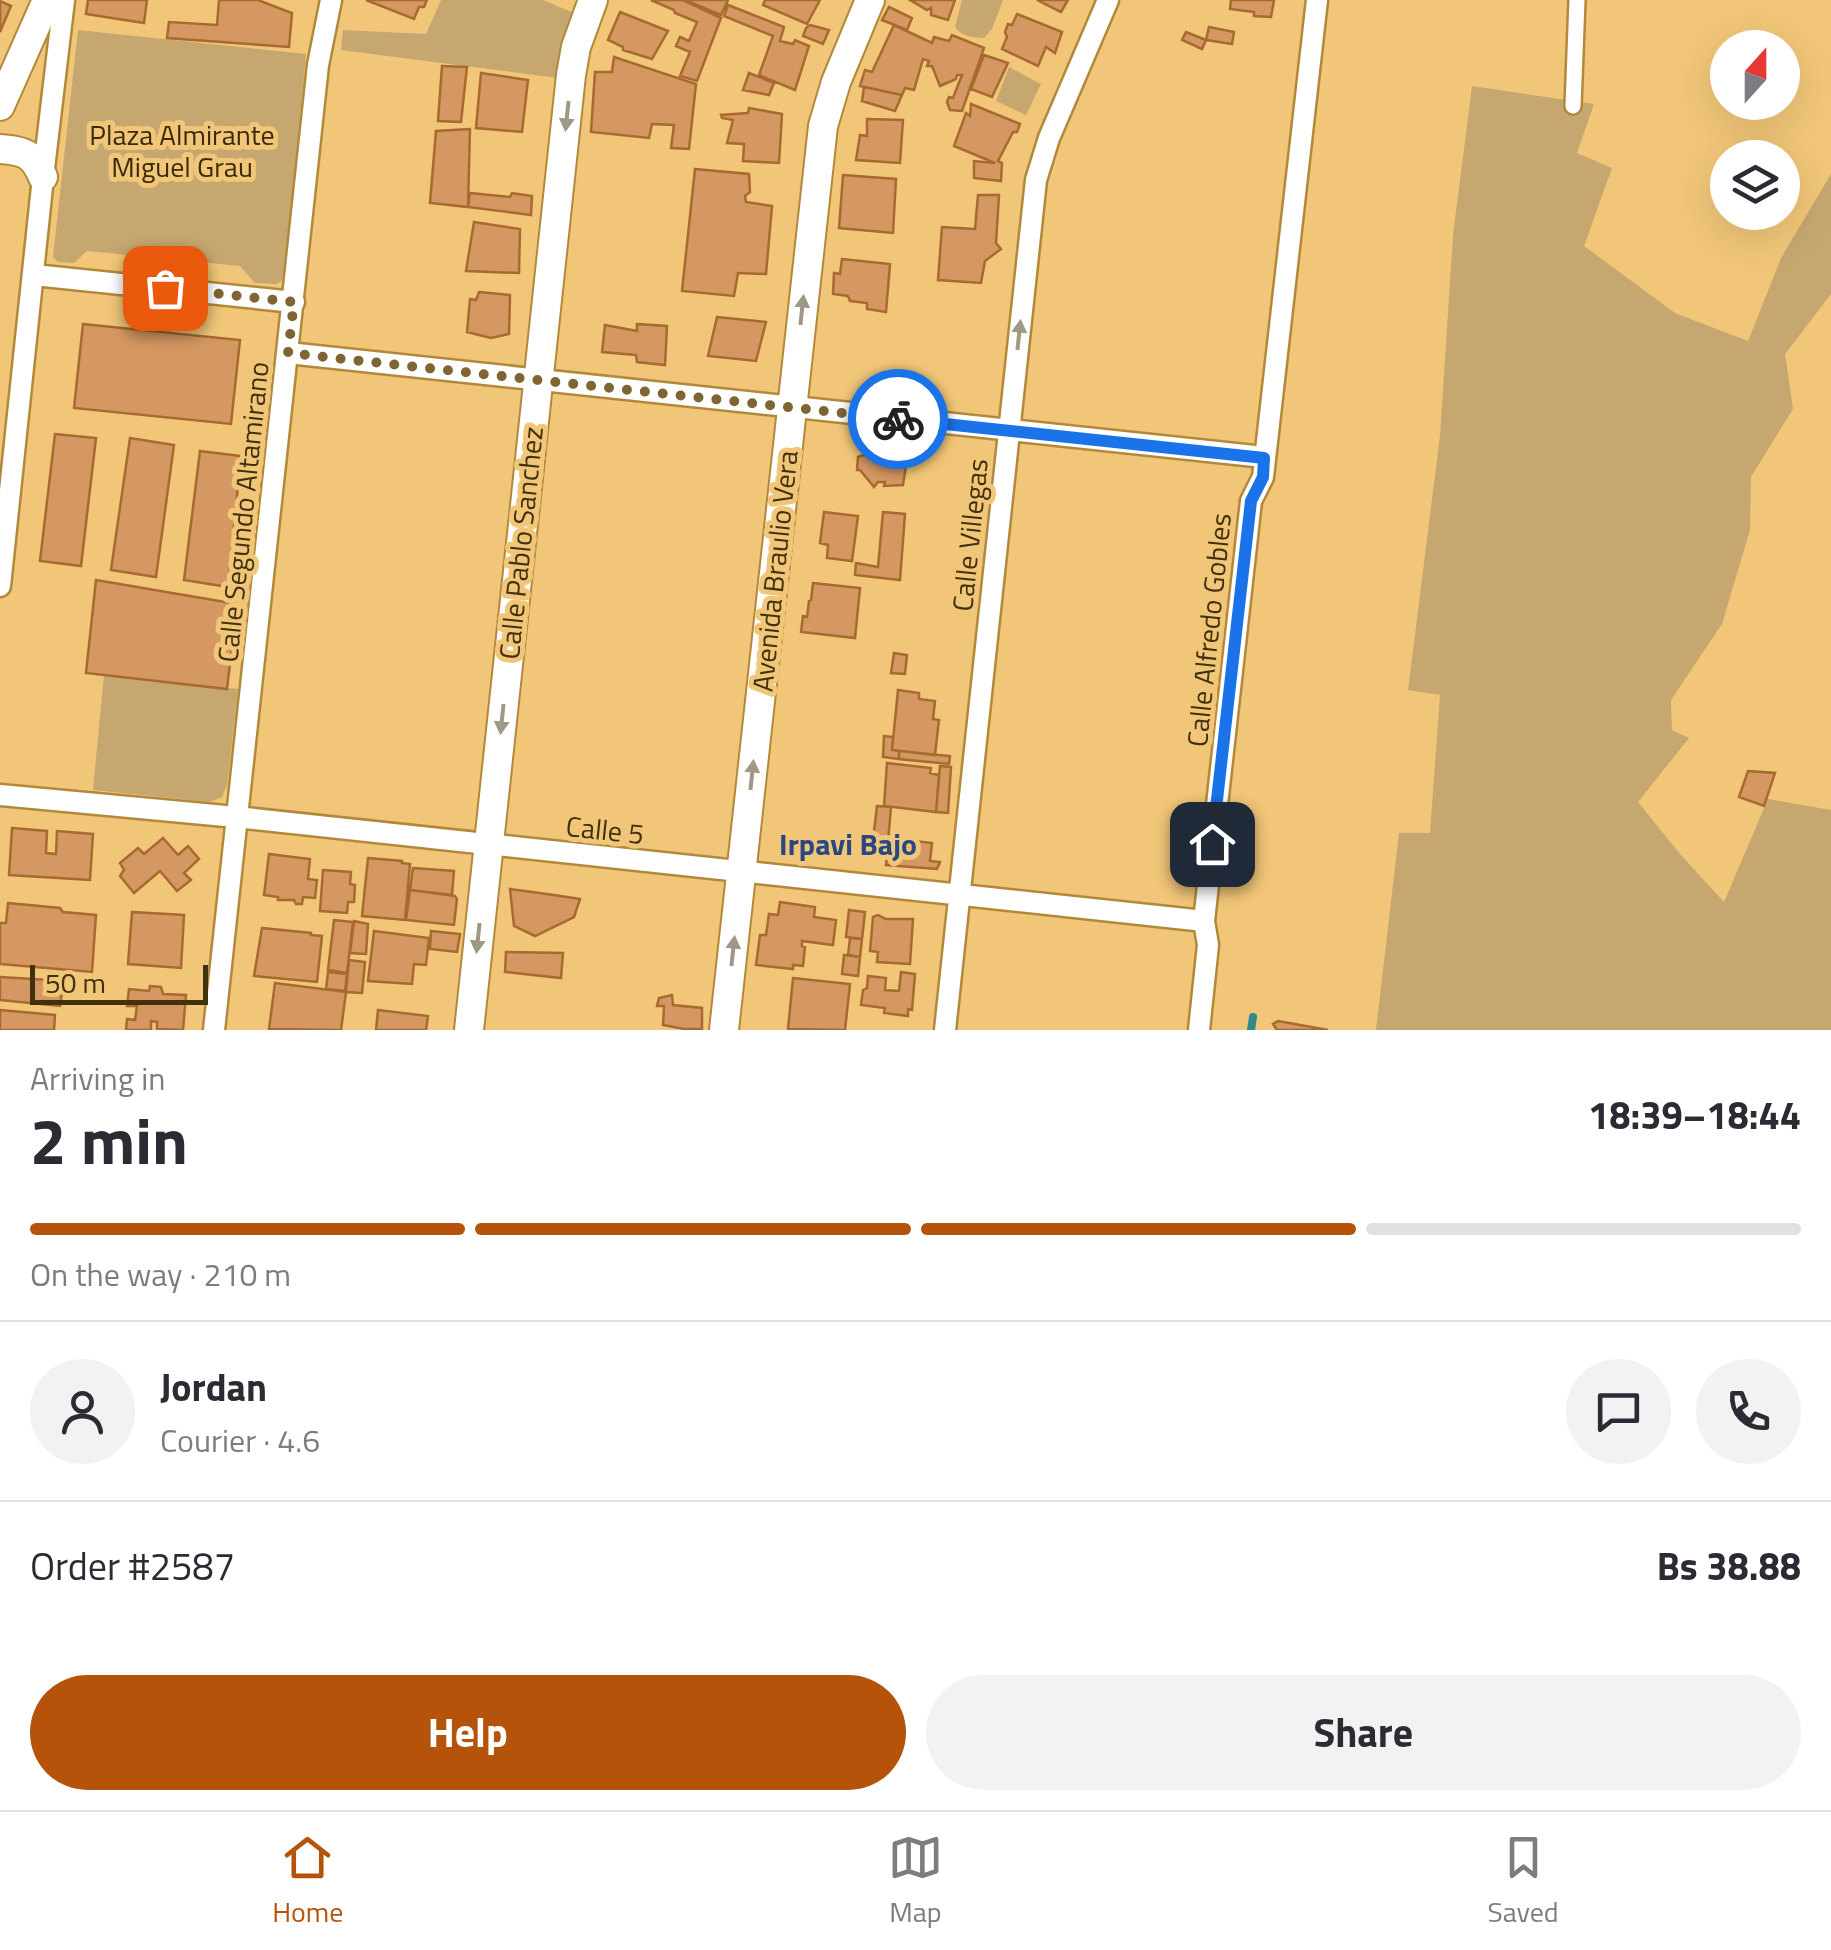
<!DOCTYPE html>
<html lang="en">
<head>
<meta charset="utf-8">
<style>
	:root { --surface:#fff; --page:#f2f2f3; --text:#2b2b33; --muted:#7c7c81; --line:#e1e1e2; --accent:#b45309 }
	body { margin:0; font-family:"Titillium Web",sans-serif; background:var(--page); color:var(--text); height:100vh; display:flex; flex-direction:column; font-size:38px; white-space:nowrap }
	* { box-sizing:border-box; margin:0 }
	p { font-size:32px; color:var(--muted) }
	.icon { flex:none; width:55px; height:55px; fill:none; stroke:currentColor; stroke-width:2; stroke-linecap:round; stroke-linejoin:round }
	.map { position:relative; height:1030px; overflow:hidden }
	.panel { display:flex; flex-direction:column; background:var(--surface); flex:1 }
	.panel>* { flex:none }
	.needle { width:65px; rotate:21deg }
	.controls { position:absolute; left:1710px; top:30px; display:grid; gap:20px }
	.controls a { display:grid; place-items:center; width:90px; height:90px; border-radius:50%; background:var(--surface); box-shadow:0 10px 40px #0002; font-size:50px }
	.scale { position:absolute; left:30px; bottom:25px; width:178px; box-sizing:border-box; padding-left:10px; border:5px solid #42310f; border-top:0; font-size:28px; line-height:35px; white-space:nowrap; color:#42310f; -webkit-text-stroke:8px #f1c678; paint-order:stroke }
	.pin { position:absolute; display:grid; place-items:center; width:85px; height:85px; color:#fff; margin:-42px; border-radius:20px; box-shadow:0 5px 15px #0006 }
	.courier { position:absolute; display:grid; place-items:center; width:100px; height:100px; margin:-50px; border:8px solid #1a73e8; border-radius:50%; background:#fff; color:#222; box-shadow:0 2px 12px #0007 }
	.overview em { font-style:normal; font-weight:700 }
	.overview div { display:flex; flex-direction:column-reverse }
	.overview { display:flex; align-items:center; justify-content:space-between; height:170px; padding:0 30px }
	h1 { font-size:65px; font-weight:700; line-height:75px }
	.bar { display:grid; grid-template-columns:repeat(4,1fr); gap:15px 10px; align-content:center; height:120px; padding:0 30px }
	.bar i { height:12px; border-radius:8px; background:var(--line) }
	.bar .selected { background:var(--accent) }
	.bar p { grid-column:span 4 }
	.line { display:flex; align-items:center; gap:25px; padding:0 30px; border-top:2px solid var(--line) }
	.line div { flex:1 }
	.round { display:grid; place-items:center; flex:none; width:105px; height:105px; border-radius:52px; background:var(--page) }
	.action { display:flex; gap:20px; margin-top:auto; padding:20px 30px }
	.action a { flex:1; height:115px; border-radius:60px; background:var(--accent); color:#fff; font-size:40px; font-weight:700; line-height:115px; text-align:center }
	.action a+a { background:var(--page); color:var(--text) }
	.dock { display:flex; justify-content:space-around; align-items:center; height:140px; border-top:2px solid var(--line); background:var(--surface); font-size:28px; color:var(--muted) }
	.dock a { display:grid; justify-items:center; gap:5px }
	.dock .selected { color:var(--accent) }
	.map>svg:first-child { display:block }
	.green { fill:#c6a770 }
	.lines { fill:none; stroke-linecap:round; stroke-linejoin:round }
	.stream { stroke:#30888d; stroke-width:8 }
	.building { fill:#d59862; stroke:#a76a2f; stroke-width:2.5 }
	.pedestrian-casing { stroke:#b2893a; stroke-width:20 }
	.minor-casing { stroke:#b2893a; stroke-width:25 }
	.secondary-casing { stroke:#b2893a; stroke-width:32 }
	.pedestrian { stroke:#fff; stroke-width:15 }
	.minor { stroke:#fff; stroke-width:20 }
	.secondary { stroke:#fff; stroke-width:28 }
	.oneway { fill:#a09887 }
	.done { stroke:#7f6534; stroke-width:10; stroke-dasharray:0 18 }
	.route { stroke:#1a73e8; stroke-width:12 }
	.labels { text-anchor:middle; stroke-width:10; stroke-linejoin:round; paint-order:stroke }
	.park-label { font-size:28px; fill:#3c2b0a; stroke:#f1c678 }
	.street-label { font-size:28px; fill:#42310f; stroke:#f1c678 }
	.neighbourhood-label { font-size:30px; font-weight:bold; fill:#29487f; stroke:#f1c678 }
</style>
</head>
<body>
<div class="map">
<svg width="1831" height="1030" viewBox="0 0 1831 1030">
	<rect width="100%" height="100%" fill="#f1c678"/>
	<path class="green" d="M 441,0 L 543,0 L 574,13 L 563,42 L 558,78 L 341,50 L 343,30 L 426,34 Z
		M 962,0 L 1003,0 L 992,29 L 984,38 C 972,37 962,37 955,27 Z
		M 78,30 L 306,54 L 284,279 L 277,284 L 255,283 L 240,266 L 87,251 L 74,263 L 58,262 L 53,257 Z
		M 1009,67 L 1041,84 L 1026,115 L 996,101 Z
		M 1472,86 L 1594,104 L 1577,153 L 1612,168 L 1584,246 L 1675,313 L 1748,341 L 1781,258 L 1831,174 L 1831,294 L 1785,354 L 1793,409 L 1751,477 L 1750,530 L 1722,624 L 1671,700 L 1672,730 L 1689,738 L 1638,802 L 1680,854 L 1724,902 L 1768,799 L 1831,810 L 1831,1030 L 1376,1030 L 1399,833 L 1430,833 L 1440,695 L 1408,690 L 1440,436 L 1453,235 Z
		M 104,675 L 238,689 L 227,785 L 222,797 L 210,802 L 93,790 Z"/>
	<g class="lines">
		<path class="stream" d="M 1251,1030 L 1253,1017"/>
	</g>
	<path class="building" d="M 88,0 L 147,0 L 144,23 L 86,14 Z
		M 219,0 L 258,0 L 292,13 L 289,47 L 167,38 L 169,22 L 217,25 Z
		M 366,0 L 427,0 L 424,7 L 419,7 L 414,19 Z
		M 651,0 L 683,0 L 721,18 L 697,81 L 680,76 L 690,52 L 676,46 L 680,37 L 689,41 L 697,22 L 675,13 L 674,10 Z
		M 685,0 L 728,0 L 721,15 Z
		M 765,0 L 820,0 L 807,24 L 763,5 Z
		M 910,0 L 955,0 L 948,20 L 931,15 L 931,8 L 927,10 Z
		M 1037,0 L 1068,0 L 1061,12 Z
		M 1231,0 L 1274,0 L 1271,17 L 1254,16 L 1254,12 L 1230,9 Z
		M 0,1 L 11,6 L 0,32 Z
		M 728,5 L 784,27 L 780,41 L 793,44 L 795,40 L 809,46 L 795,90 L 759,75 L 773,36 L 724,16 Z
		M 889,7 L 912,18 L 907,30 L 882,20 Z
		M 620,12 L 668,31 L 652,59 L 623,50 L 623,47 L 608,40 Z
		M 1017,14 L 1062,32 L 1055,53 L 1046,47 L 1038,66 L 1002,49 L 1007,37 L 1005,32 L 1008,24 L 1012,25 Z
		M 810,25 L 829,30 L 823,44 L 803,36 L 806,28 Z
		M 894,25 L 932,43 L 934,37 L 949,41 L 952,35 L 984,48 L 962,111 L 950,110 L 947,102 L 949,97 L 953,98 L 962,75 L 957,75 L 956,79 L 940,86 L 932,66 L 927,66 L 929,61 L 923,59 L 914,90 L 905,88 L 902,95 L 860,86 L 865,70 L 872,72 Z
		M 1209,27 L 1234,32 L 1232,44 L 1206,40 Z
		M 1186,32 L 1206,40 L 1202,49 L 1182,40 Z
		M 984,55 L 1008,63 L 992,97 L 971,89 Z
		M 614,57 L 696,84 L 689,149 L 671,148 L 674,125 L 652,124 L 649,138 L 591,132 L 595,72 L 612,72 Z
		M 442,66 L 467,67 L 461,122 L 438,121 Z
		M 481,73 L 528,80 L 522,132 L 476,128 Z
		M 749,73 L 774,83 L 769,95 L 743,90 Z
		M 864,87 L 902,95 L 895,111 L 862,101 Z
		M 971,104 L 1020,124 L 1017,132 L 1013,132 L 998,161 L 1002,163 L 1001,181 L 974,178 L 974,161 L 995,163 L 954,146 L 966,113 L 970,116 Z
		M 749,108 L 782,114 L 779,163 L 743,161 L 744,144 L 727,143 L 733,120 L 722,118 L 721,115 L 748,113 Z
		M 867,119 L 903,120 L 900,163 L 856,160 L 860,135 L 867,136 Z
		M 470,129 L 468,207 L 430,203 L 436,131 Z
		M 695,169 L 749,174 L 750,192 L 745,196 L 746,202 L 772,206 L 766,274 L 738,273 L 734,296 L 682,291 Z
		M 843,175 L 896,179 L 893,233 L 839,228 Z
		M 470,193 L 510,197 L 512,193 L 532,196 L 531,215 L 468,207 Z
		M 978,195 L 999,195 L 996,243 L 1001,249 L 985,261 L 981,283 L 938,280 L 942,227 L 975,229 Z
		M 474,222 L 520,229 L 519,273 L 466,271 Z
		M 842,259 L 890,264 L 886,312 L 867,309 L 867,303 L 850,301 L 848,296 L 833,294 L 834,273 L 840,274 Z
		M 479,292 L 510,295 L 509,334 L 491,338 L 467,332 L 470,299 L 476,300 Z
		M 717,317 L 766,322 L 756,361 L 708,356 Z
		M 83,324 L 240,340 L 231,424 L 74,408 Z
		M 637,324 L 667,326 L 665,365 L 637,362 L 636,355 L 602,352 L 605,325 L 637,331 Z
		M 55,434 L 96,438 L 81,566 L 40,561 Z
		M 130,438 L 174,445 L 156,577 L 111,570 Z
		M 872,442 L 901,448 L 902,444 L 909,445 L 903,485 L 884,486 L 885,482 L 878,482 L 874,487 L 860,470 L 857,470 L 858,457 L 867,454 Z
		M 200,451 L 241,456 L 228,587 L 184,580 Z
		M 824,512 L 858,516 L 852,561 L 827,558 L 828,545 L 820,543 Z
		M 883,512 L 905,514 L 900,580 L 855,575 L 856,563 L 878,567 Z
		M 96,580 L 237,604 L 227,689 L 86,673 Z
		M 813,583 L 860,588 L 855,638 L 801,632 L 803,616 L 807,617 L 809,601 L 811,600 Z
		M 894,653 L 907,655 L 905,674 L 891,673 Z
		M 898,690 L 919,693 L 919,699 L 935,701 L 933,719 L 939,720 L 935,755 L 892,750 Z
		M 884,736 L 893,737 L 892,750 L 899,751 L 899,759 L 883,757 Z
		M 899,751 L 950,756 L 949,764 L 899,759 Z
		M 887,763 L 931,768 L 930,773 L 939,775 L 936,812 L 884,806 Z
		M 940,766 L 951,767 L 948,813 L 936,812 Z
		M 1748,771 L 1775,773 L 1764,806 L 1739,797 Z
		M 877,806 L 891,807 L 888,842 L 873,840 Z
		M 12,828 L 47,831 L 46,853 L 56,854 L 57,831 L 93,834 L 90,880 L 9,875 Z
		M 163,838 L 178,855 L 188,846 L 199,859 L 184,873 L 191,880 L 177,891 L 160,871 L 134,893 L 120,876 L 124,870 L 120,863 L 138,848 L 144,854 Z
		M 889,838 L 932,843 L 930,861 L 940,862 L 937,869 L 886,865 Z
		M 269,854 L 310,859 L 308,879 L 317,880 L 315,898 L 303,897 L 302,904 L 296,904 L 294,900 L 278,900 L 278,897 L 264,895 Z
		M 368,858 L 402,861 L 402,863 L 410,864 L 405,920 L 362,916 Z
		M 413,868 L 454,871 L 452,895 L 410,890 Z
		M 323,870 L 351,872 L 350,884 L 355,885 L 354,902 L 348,902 L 347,913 L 320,911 Z
		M 510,889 L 554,895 L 580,899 L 574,917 L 535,936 L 514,926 Z
		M 410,890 L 455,896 L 457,899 L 454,925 L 406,920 Z
		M 780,902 L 815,907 L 814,917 L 836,920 L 833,945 L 802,941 L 802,946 L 805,947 L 803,966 L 793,965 L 793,969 L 756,965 L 760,935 L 766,935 L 769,914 L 778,915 Z
		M 8,903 L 60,908 L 63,912 L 96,915 L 92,972 L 0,964 L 0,923 L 6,923 Z
		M 849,910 L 865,912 L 862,939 L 846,937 Z
		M 132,912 L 184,915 L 181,968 L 128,964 Z
		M 878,915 L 886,919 L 913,919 L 910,964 L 877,962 L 878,952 L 870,951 L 873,917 Z
		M 334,920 L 353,922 L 347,973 L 328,970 Z
		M 354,921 L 368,924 L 366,954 L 350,953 Z
		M 262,928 L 311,933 L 311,935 L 322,936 L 317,982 L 254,976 Z
		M 374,931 L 429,938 L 426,965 L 414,964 L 412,984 L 368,981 Z
		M 431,931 L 460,934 L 457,952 L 430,949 Z
		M 850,938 L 862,939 L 860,957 L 848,955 Z
		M 506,952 L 563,953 L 561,978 L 505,972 Z
		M 844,955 L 860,957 L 858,976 L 842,974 Z
		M 349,960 L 365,962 L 362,993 L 346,992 Z
		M 328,972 L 347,974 L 345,991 L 326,989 Z
		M 901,972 L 915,974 L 912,1010 L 908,1009 L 908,1016 L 884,1013 L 885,1008 L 861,1005 L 863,990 L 867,988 L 868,976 L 886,978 L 885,990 L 899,991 Z
		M 0,977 L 64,981 L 60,1006 L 0,1000 Z
		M 793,978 L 850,984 L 845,1030 L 788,1029 Z
		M 275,983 L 346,992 L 341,1030 L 269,1029 Z
		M 150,986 L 161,987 L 163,994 L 186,995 L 183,1030 L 157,1029 L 157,1022 L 151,1021 L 151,1030 L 126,1030 L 127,1019 L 135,1020 L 137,1006 L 127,1006 L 129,989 L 149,991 Z
		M 672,995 L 673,1005 L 702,1008 L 702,1029 L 684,1029 L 663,1025 L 664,1006 L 657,1006 L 659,998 Z
		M 0,1010 L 55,1015 L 54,1030 L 0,1030 Z
		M 378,1010 L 428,1016 L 426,1030 L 376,1030 Z
		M 1278,1021 L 1328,1030 L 1277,1030 L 1273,1024 Z"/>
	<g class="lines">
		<g class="pedestrian-casing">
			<path id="pedestrian" d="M 1573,106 L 1577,0"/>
		</g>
		<g class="minor-casing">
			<path id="minor" d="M 34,275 L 294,302
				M 288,353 L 1264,457
				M 0,586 L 43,177 L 64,0
				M 0,795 L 236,817 L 1204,921
				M 214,1030 L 318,65 L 331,0
				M 945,1030 L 1036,180 L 1049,138 L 1108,0
				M 1199,1030 L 1208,945 L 1204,921 L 1251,501 L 1263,477 L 1317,0"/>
		</g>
		<g class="secondary-casing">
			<path id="secondary" d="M 0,106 L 47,0
				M 0,149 C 24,151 33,153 43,177
				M 469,1030 L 571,75 L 576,47 L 593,0
				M 724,1030 L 823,126 L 836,82 L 870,0"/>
		</g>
		<use href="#pedestrian" class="pedestrian"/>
		<use href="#minor" class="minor"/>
		<use href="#secondary" class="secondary"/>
	</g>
	<defs><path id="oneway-solid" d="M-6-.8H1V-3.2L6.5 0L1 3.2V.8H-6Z" transform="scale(2.5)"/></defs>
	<g class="oneway">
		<use href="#oneway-solid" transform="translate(567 116) rotate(96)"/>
		<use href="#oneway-solid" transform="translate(802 310) rotate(-84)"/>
		<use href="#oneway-solid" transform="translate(1019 335) rotate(-84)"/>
		<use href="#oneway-solid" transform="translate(502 719) rotate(96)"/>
		<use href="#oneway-solid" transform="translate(752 775) rotate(-84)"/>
		<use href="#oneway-solid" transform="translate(478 938) rotate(96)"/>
		<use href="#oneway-solid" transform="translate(733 951) rotate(-84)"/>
	</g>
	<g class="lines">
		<path class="done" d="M 165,288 L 294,302 L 288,353 L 898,419"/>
		<path class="route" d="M 898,419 L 1264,458 L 1263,477 L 1251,501 L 1212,844"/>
	</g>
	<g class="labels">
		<g class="park-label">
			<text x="182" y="145">Plaza Almirante<tspan x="182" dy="32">Miguel Grau</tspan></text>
		</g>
		<g class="street-label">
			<text transform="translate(243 512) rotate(-84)" y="10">Calle Segundo Altamirano</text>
			<text transform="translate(970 535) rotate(-84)" y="10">Calle Villegas</text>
			<text transform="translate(521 543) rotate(-84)" y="10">Calle Pablo Sanchez</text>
			<text transform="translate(775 571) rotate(-84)" y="10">Avenida Braulio Vera</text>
			<text transform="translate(1209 630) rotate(-84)" y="10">Calle Alfredo Gobles</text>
			<text transform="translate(605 830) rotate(6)" y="10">Calle 5</text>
		</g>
		<g class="neighbourhood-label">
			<text x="848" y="855">Irpavi Bajo</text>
		</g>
	</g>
</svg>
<div class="controls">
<a><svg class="needle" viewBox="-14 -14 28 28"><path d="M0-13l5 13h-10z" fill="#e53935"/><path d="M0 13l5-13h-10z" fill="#7c7c81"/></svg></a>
<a><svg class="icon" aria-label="layers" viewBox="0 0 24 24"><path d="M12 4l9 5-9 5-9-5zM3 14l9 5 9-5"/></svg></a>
</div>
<div class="scale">50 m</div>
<div class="pin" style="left:165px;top:288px;background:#ea580c"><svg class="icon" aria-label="bag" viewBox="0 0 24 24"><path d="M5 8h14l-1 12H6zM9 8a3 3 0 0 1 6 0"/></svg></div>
<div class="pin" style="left:1212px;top:844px;background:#1f2937"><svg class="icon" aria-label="home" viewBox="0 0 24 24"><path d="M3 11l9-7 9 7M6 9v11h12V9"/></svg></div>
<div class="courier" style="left:898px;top:419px"><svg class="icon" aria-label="bike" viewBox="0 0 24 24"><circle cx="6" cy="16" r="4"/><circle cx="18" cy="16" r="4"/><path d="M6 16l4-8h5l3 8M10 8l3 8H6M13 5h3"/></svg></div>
</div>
<section class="panel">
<div class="overview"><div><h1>2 min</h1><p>Arriving in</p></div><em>18:39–18:44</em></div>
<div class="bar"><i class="selected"></i><i class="selected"></i><i class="selected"></i><i></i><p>On the way · 210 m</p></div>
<div class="line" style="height:180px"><a class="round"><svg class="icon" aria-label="person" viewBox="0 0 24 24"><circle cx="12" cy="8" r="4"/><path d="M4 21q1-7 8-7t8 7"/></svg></a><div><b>Jordan</b><p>Courier · 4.6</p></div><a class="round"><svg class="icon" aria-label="chat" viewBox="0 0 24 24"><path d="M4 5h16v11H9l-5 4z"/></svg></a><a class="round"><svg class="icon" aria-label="phone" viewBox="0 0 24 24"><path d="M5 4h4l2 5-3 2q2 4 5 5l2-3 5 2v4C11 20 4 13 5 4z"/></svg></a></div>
<div class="line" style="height:130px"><div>Order #2587</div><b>Bs 38.88</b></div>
<div class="action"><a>Help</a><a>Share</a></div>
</section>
<nav class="dock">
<a class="selected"><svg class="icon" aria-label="home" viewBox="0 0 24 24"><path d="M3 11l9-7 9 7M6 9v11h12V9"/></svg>Home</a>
<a><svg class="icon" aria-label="map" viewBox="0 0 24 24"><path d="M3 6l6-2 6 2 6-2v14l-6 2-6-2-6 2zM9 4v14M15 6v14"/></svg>Map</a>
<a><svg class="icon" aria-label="saved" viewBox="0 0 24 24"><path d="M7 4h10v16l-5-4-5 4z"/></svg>Saved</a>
</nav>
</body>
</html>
